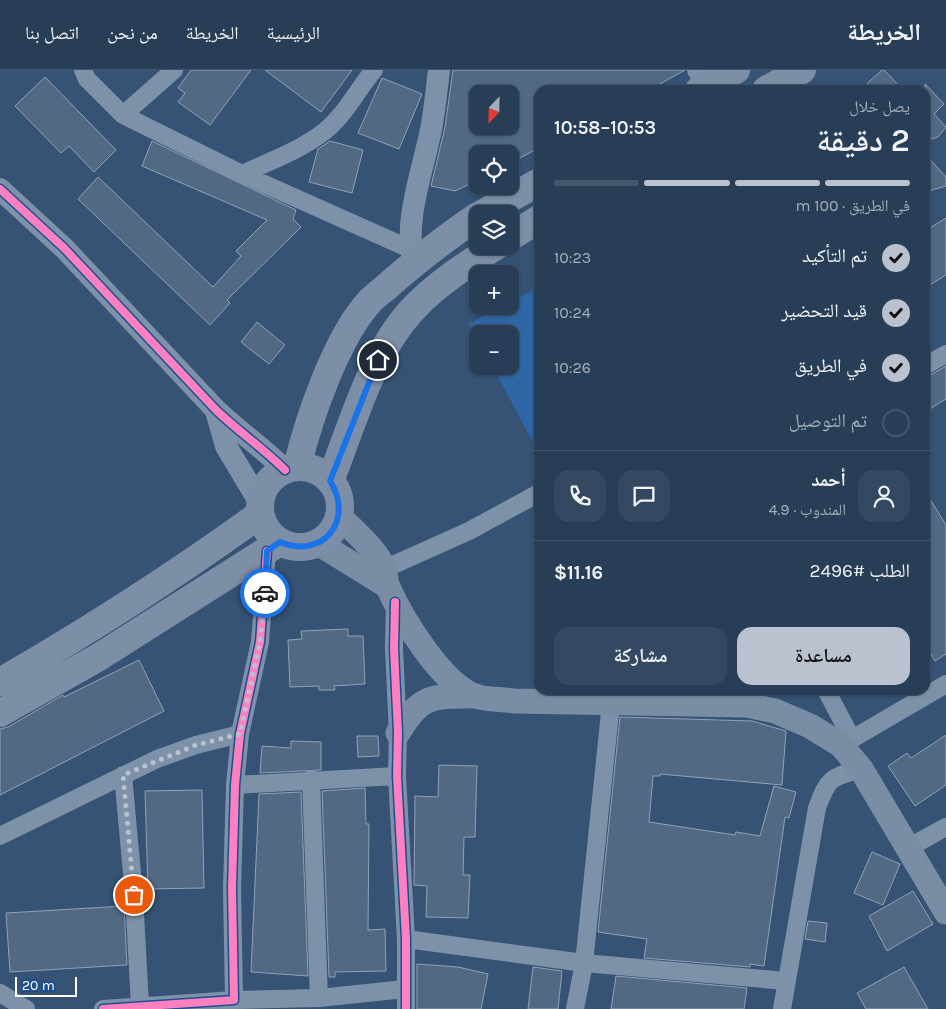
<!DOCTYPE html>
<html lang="ar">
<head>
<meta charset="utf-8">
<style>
	:root { --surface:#283e57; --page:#344961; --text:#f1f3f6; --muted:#a5aeba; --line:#44576d; --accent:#b9c2ce }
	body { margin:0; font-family:Karla,"Noto Naskh Arabic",sans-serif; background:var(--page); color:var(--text); direction:rtl; height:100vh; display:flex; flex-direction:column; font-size:19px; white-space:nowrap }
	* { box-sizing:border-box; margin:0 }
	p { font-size:16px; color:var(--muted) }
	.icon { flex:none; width:28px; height:28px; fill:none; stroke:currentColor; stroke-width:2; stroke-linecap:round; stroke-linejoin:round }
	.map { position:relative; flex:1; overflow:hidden; direction:ltr }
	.sheet { position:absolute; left:534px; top:15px; width:396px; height:610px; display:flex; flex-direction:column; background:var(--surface); border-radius:15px; box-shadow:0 1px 4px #0004,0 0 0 1px var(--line); direction:rtl }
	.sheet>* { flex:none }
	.needle { width:32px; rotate:202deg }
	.fabs { position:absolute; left:469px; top:15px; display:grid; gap:10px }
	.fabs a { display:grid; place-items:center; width:50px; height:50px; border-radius:10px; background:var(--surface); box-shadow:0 1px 4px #0004,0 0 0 1px var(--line); font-size:25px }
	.scale { position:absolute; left:15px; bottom:12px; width:62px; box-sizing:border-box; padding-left:5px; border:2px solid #fff; border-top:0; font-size:14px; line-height:18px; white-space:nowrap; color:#fff; -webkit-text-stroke:4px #1b4f8f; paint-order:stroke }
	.pin { position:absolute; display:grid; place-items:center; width:42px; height:42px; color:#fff; margin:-21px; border:2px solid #fff; border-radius:50%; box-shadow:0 1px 5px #0007 }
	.courier { position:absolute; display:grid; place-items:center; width:50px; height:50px; margin:-25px; border:4px solid #1a73e8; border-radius:50%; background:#fff; color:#222; box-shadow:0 1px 6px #0007 }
	.summary em { font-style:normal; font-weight:600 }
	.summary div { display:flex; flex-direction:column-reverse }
	.summary { display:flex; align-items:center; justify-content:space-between; height:85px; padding:0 20px }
	h1 { font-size:32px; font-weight:600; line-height:38px }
	.bar { display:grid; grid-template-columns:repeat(4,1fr); gap:8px 5px; align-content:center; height:60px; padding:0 20px }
	.bar i { height:6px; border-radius:4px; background:var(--line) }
	.bar .active { background:var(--accent) }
	.bar p { grid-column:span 4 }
	.line { display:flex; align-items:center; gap:12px; padding:0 20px; border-top:1px solid var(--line) }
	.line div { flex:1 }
	.round { display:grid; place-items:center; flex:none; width:52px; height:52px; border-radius:15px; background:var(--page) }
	ol { padding:0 20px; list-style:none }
	li { display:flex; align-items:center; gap:15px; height:55px }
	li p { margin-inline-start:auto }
	li .icon { padding:5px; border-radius:50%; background:var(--accent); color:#111; stroke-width:4 }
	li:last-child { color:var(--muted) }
	li i { width:28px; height:28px; border:2px solid var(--line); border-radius:50% }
	.cta { display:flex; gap:10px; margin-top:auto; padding:10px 20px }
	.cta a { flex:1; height:58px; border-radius:15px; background:var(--accent); color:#111; font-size:20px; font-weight:600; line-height:58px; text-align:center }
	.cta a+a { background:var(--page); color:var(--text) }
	header { display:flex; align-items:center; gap:30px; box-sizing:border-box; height:70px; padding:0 25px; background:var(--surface); border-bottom:1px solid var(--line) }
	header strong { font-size:24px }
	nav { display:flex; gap:28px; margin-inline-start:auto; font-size:18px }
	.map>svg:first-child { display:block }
	.green { fill:#2f66a5 }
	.building { fill:#526984; stroke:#92a2b6; fill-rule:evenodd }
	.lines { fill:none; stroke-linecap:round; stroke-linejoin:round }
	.minor { stroke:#7d92a8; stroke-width:18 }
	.tertiary { stroke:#7d92a8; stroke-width:22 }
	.secondary { stroke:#798da4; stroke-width:25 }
	.primary { stroke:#7d8ea7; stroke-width:28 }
	.cycleway-casing { stroke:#1b4f8f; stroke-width:11 }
	.cycleway { stroke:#ff80c0; stroke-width:8 }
	.done { stroke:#b9c2ce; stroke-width:5; stroke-dasharray:0 9 }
	.route { stroke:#1a73e8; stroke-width:6 }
</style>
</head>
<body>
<header>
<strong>الخريطة</strong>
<nav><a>الرئيسية</a><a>الخريطة</a><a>من نحن</a><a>اتصل بنا</a></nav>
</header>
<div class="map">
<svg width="946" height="939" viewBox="0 0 946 939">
	<rect width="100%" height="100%" fill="#365274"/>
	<path class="green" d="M 539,217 L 539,379 L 537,380 L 492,296 L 510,296 L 510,264 L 478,264 L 477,270 L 469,254 L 502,236 L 510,236 L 510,232 Z"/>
	<path class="building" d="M 191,0 L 251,0 L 210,55 L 178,32 L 185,23 L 178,18 Z
		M 265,0 L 352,0 L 321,42 Z
		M 453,0 L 685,0 L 649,20 L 539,20 L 539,78 L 510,93 L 510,84 L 478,84 L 478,110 L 455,121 L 431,116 L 445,57 ZM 478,24 L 510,24 L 510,56 L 478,56 Z
		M 882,0 L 884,0 L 903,20 L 860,20 Z
		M 45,7 L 116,80 L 94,102 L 69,76 L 61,83 L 15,36 Z
		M 382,8 L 422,24 L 399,79 L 358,63 Z
		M 925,14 L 944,34 L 934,44 L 946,57 L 938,67 L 925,71 Z
		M 152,71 L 296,140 L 293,149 L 301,157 L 227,230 L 230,233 L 210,255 L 78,129 L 98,107 L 213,217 L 241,186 L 236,181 L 267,150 L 142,96 Z
		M 330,71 L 363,80 L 352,123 L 309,112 L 318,79 Z
		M 925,84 L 946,107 L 946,116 L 925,122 Z
		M 946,148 L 946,205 L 925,218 L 925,161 Z
		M 257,252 L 285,275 L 269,294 L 241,272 Z
		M 946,296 L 946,329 L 925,342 L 925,308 Z
		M 925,421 L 946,455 L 946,584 L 935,591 L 925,574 Z
		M 348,559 L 348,566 L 363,566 L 365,614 L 334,616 L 335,620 L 319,620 L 319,616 L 290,617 L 288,570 L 302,569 L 301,561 Z
		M 139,590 L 164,641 L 0,725 L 0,659 L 8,657 L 63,625 L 64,627 Z
		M 620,647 L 752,651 L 786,661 L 782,715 L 660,704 L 660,706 L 653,706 L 649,752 L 735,765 L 736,762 L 760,766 L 774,716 L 796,722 L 789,748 L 785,747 L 764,896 L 750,894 L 750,897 L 644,888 L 647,869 L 598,862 Z
		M 946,665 L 946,715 L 915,736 L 888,696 L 907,683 L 911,688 Z
		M 357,666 L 378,666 L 379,686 L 358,687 Z
		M 291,671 L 321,672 L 321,700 L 260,703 L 262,676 L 291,678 Z
		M 439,695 L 477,696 L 475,767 L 464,767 L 463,805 L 470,805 L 468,848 L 426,847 L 427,816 L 414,815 L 415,726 L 438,727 Z
		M 365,718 L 366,754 L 369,754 L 368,860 L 385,859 L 386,901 L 335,902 L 335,907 L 329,907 L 322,721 Z
		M 202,720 L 204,818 L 148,819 L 145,721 Z
		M 301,722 L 308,906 L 251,902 L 259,724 Z
		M 872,782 L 900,794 L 883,835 L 854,823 Z
		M 913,821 L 933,854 L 887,881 L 869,846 Z
		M 124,836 L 127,895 L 10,902 L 6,843 Z
		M 808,851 L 827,853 L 825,872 L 805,869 Z
		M 417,894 L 458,897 L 488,904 L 481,939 L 417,939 Z
		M 533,897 L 562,901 L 558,939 L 528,939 Z
		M 904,897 L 928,939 L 866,939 L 857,923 Z
		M 616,906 L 747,918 L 744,939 L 611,939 Z"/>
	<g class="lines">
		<path class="minor" d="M 83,0 L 87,9 L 123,45 L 242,104 L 410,179
			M 123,45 L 174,0
			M 242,104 C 270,91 301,80 325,61 C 346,44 357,20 374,0
			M 925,296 L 946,284
			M 373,504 L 469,461 L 539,423
			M 395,532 L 394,579 L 398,663 L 397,706 L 406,869 L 406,939
			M 826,620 L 852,669 L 843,673
			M 852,669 L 946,614
			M 123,705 L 134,825 L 140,936
			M 311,709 L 319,928
			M 235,715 L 397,706
			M 0,766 L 157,689 L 196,675 L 240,664
			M 908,778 L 946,757
			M 406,869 L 584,893 L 786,911
			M 0,923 L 26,939
			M 103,939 L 234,930 L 232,818 L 235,715 L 240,664 L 260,572 L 267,481
			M 235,939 L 234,930 L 319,928 L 405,919
			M 575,939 L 584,893 L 611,633
			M 782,939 L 817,738 C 828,708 831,707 861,699"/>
		<path class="tertiary" d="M 698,0 L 717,20
			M 0,119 L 64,178 L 216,340 C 238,361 263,378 285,400
			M 414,193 C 402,152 425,95 432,54 C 435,36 437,18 439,0
			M 216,341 L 226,376 L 260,433"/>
		<path class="secondary" d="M 339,446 C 353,460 377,480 384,499 C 386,505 385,511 388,517 C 402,549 442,614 475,626 C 487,630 502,629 514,631 L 747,635 L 775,641 L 810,656 L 841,675 L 861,699 L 946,842
			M 318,473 L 386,515
			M 398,663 C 421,624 433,626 476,626"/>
		<path class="primary" d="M 699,20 L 736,0
			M 766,20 L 802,0
			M 482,144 L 539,112
			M 510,167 L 539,149
			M260 437a40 40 0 1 1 80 0a40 40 0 1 1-80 0Z
			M 297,397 C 309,348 336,268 370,231 C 377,224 386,218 393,211 C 420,188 448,166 478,146
			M 330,411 C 353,354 372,280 416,236 C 439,212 468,194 496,176
			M 0,612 C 90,560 176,505 260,444
			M 0,643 L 99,587 L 280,472"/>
		<g class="cycleway-casing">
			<path id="cycleway" d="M 0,119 L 64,178 L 216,340 C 238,361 263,378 285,400
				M 395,532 L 394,579 L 398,663 L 397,706 L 406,869 L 406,939
				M 103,939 L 234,930 L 232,818 L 235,715 L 240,664 L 260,572 L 267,481"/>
		</g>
		<use href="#cycleway" class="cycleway"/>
	</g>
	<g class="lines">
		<path class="done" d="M 134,825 L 123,705 L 196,675 L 240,664 L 260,572 L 265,523"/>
		<path class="route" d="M 265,523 L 267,481 L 280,472 C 323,490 355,450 330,411 L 378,290"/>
	</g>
</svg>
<div class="fabs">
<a><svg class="needle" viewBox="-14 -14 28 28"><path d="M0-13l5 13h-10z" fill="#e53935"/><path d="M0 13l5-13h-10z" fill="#a5aeba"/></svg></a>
<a><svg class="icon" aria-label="locate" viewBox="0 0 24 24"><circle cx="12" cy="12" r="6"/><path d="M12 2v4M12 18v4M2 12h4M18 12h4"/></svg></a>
<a><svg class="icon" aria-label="layers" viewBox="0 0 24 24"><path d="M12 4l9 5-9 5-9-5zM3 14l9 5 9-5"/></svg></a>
<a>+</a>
<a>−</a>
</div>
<div class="scale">20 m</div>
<div class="pin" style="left:134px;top:825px;background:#ea580c"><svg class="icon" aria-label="bag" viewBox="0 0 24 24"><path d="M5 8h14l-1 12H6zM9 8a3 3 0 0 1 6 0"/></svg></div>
<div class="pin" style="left:378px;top:290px;background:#1f2937"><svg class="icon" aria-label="home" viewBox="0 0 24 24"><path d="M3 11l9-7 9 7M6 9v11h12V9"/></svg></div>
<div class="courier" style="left:265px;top:523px"><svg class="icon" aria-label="car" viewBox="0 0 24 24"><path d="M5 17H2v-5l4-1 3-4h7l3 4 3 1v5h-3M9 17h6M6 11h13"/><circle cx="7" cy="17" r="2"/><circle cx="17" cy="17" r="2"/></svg></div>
<section class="sheet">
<div class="summary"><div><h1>2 دقيقة</h1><p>يصل خلال</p></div><em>10:53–10:58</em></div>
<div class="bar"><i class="active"></i><i class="active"></i><i class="active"></i><i></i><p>في الطريق · 100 m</p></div>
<ol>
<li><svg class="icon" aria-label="check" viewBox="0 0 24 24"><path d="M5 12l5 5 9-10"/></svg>تم التأكيد<p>10:23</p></li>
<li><svg class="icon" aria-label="check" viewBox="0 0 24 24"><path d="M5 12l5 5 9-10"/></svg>قيد التحضير<p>10:24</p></li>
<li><svg class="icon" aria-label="check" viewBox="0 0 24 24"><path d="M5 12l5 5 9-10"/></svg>في الطريق<p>10:26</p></li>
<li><i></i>تم التوصيل</li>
</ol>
<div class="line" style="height:90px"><a class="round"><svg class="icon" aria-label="person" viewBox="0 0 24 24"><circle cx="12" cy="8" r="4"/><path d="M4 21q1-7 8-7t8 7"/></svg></a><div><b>أحمد</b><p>المندوب · 4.9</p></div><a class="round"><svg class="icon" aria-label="chat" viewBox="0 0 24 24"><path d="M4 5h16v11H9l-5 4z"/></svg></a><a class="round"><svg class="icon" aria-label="phone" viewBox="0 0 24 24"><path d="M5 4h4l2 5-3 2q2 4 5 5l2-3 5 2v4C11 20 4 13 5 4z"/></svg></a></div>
<div class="line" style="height:65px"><div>الطلب #2496</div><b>$11.16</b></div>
<div class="cta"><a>مساعدة</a><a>مشاركة</a></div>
</section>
</div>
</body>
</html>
